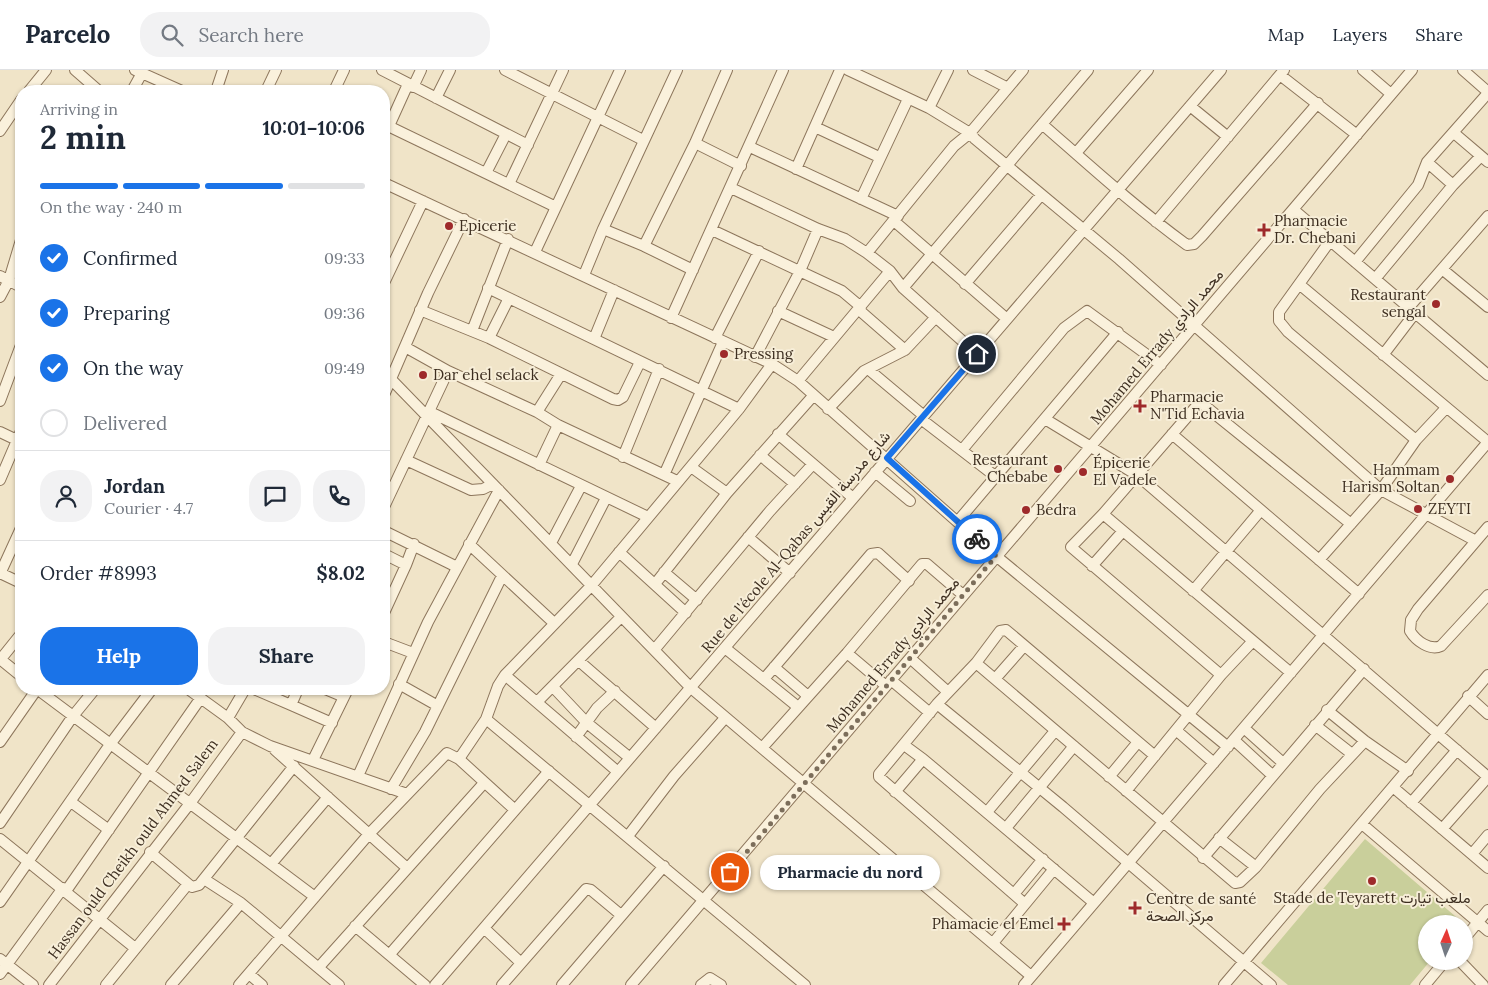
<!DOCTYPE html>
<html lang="en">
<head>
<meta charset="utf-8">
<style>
	:root { --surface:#fff; --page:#f2f2f3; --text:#1f2937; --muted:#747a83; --line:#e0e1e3; --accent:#1a73e8 }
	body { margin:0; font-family:Lora,Vazirmatn,serif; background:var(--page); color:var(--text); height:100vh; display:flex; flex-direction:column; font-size:19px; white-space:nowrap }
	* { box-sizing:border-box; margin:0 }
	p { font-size:16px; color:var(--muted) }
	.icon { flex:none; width:28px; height:28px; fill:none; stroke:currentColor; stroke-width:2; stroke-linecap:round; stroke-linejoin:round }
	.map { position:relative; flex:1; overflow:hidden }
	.drawer { position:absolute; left:15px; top:15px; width:375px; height:610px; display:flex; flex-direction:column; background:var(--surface); border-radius:20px; box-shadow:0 1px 4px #0004 }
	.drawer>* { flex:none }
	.needle { width:32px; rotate:3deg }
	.tools { position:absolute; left:1418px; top:845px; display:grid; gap:10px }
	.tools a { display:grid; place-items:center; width:55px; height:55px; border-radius:50%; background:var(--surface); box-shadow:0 1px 4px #0004; font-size:25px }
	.pin { position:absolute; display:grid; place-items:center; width:42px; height:42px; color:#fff; margin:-21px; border:2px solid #fff; border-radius:50%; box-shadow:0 1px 5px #0007 }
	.courier { position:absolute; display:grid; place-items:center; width:50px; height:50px; margin:-25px; border:4px solid #1a73e8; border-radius:50%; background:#fff; color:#222; box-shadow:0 1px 6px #0007 }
	.bubble { position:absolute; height:35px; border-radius:18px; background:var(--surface); box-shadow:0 1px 4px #0004; font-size:16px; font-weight:800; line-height:35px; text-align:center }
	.overview em { font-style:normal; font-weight:800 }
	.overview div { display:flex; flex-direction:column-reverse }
	.overview { display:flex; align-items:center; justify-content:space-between; height:85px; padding:0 25px }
	h1 { font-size:32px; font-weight:800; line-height:38px }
	.bar { display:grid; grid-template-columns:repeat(4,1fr); gap:8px 5px; align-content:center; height:60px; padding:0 25px }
	.bar i { height:6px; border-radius:4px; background:var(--line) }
	.bar .current { background:var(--accent) }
	.bar p { grid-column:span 4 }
	.line { display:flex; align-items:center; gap:12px; padding:0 25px; border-top:1px solid var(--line) }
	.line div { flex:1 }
	.round { display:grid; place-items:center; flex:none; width:52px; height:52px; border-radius:20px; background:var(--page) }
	ol { padding:0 25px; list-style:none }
	li { display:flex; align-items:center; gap:15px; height:55px }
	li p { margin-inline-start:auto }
	li .icon { padding:5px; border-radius:50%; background:var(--accent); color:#fff; stroke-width:4 }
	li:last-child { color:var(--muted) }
	li i { width:28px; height:28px; border:2px solid var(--line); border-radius:50% }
	.action { display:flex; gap:10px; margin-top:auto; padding:10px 25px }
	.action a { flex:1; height:58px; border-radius:20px; background:var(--accent); color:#fff; font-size:20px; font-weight:800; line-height:58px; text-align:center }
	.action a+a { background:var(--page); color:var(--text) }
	header { display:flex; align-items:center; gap:30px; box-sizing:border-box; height:70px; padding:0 25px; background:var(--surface); border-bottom:1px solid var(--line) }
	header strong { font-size:24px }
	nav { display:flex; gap:28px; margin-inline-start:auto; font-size:18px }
	.search { width:350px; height:45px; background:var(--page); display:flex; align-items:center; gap:12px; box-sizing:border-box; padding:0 18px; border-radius:20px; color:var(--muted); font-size:19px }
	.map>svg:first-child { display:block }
	.garden { fill:#c9cf9b }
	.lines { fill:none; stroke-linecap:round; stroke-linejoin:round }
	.minor-casing { stroke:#8d765c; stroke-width:12 }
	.minor { stroke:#faf1dc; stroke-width:10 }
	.done { stroke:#7c6e5b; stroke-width:5; stroke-dasharray:0 9 }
	.route { stroke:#1a73e8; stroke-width:6 }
	.poi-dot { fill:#9e2a2b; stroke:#f7eed8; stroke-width:2 }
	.labels { text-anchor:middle; stroke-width:4; stroke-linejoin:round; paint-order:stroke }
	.poi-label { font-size:15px; fill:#3d2e20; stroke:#f7eed8; text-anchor:start }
	.street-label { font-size:15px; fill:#3d2e20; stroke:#f7eed8 }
</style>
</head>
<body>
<header>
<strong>Parcelo</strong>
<div class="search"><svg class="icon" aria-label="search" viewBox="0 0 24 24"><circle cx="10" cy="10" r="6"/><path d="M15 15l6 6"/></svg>Search here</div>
<nav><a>Map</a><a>Layers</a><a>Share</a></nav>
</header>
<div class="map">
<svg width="1488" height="915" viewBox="0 0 1488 915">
	<rect width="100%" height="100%" fill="#f0e4c8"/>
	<path class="garden" d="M 1365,769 L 1462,852 L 1426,854 L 1426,891 L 1430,891 L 1410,915 L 1288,915 L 1261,893 Z"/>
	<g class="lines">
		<g class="minor-casing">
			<path id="minor" d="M 75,0 L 99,21
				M 135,0 L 182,21
				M 382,0 L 528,75
				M 505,0 L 643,70
				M 848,0 L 929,38 L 970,63 L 954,76 L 867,183
				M 973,0 L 1008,18
				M 1023,0 L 970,63 L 975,69 L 1119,189 L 1381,420 L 1476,471 L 1488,457
				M 1363,0 L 1391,24
				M 1463,0 L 1488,22
				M 1280,5 L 1357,65
				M 413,17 L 421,0
				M 29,21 L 46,0
				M 132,21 L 142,3
				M 216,21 L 223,0
				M 266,21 L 276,0
				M 334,21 L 344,0
				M 436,28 L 450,0
				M 1190,36 L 1228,67
				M 929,38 L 948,0
				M 384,54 L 556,137
				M 1042,54 C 1090,96 1136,138 1187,175 L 1194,174 L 1202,166 L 1318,33
				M 389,56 L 408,14
				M 815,57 L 879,87
				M 0,61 L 21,30
				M 1454,63 L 1488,92
				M 695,73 L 741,96
				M 750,77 L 898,146
				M 1076,83 L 1148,0
				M 1427,92 L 1453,115
				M 796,99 L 840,0
				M 486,103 L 506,64
				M 384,113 L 772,294 L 798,311 L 996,486 L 1228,677
				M 509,114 L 563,0
				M 731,118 L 818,159 L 845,169 L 867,183 L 890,201 L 903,218 L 977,284
				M 861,129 L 908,29
				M 1294,140 L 1488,305
				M 894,151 L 1007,249
				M 1156,152 L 1284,0
				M 603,159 L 644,176 L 693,200
				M 712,160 L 842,221 L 861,237
				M 1330,171 L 1279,242 L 1279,251 L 1288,262 L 1416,370
				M 644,176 L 695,73 L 727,0
				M 535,182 L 620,0
				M 1355,192 L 1418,115 L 1427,92 L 1488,23
				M 1442,199 L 1488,237
				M 584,205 L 603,159 L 677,0
				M 0,206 L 21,217
				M 1375,209 L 1453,115 L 1481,86
				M 384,213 L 423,131
				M 965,214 L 1041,125
				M 1299,214 L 1488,372
				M 488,218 L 739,339
				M 903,218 L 1088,0
				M 0,227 L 9,210 L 21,170
				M 1409,237 L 1488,146
				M 858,239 L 905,280
				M 420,240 L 489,268 L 613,329 L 618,330 L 623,327 L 640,292
				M 778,241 L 834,267
				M 671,248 L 783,0
				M 472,261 L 508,169
				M 489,268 L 509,228
				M 715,268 L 759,181
				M 594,269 L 614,220
				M 405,277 L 448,301 L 537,342 L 558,355 L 677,411
				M 1383,285 L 1415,243
				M 755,287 L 800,201 L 818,159
				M 868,299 L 924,346
				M 384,302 L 691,618 L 1031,906
				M 798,311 L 890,201
				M 384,325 L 428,223 L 464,149
				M 0,331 L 21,275
				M 828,339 L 864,301 L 905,280 L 936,247
				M 428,341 L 648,447
				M 537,342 L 561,304
				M 921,349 L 995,406
				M 1045,349 L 1137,405 L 1488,707
				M 0,362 L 21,372
				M 778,364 L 853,428
				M 1172,364 L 1359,524
				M 962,380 L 1064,258 L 1087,241 L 1161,295
				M 760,385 L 795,414
				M 623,387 L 659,299
				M 406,390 L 471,420 L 483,419 L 493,414
				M 539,395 L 558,355
				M 691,397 L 727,423
				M 875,402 L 910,431
				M 664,405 L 723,272
				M 0,410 L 21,361
				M 384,437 L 448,301
				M 1103,444 L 1291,603
				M 958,451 L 1118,262
				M 384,461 L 457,497
				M 748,467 L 790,503
				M 1476,471 L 1418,539 L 1411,550 L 1410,561 C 1416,571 1430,581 1441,576 L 1488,525
				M 551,473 L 581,416
				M 469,474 L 554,553
				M 619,482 L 686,543
				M 384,484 L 406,495 L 384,543
				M 1319,490 L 1381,420 L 1416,370 L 1446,338
				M 572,494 L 606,428
				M 406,495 L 414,474
				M 1092,496 L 1123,461
				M 664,502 L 697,530
				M 0,503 L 21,513
				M 0,504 L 21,458
				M 655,514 L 727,423 L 813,326
				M 1193,521 L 1261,440
				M 384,572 L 413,583
				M 725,578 L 798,637
				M 655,579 L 770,441 L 813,394
				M 847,583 L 886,616
				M 910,588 L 948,622
				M 0,589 L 21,606
				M 0,590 L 21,564
				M 579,591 L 656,658
				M 976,593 L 1235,813 L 1240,812 L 1256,797 L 1320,719 L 1365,671
				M 774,597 L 808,626
				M 505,605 L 618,702
				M 1221,605 L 1071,477 L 1103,444 L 1200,332 L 1351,454
				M 764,609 L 871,484 L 878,483 L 909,511
				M 995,609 L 1024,576
				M 891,610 L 930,643
				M 399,614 L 438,636
				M 553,617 L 587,653 L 630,688
				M 37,619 L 315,827
				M 188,619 L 228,648 L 242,662 L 270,676 L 407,724
				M 254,619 L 291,635 L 298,619
				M 325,619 L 344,627 L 348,619
				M 1468,626 L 1488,644
				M 537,632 L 621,547
				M 937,634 L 1063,737 L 1271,915
				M 291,635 L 332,653
				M 1327,640 L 1365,671 L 1408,701
				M 228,648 L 245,619
				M 486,649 L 805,915
				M 1315,655 L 1352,684
				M 1244,658 L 1283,693
				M 1177,661 L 1214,693
				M 576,667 L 597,638 L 615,621
				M 1234,670 L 1272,705
				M 0,672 L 37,619
				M 904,675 L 923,689 L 1094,833
				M 762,678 L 847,583 L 922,494 L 927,494 L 963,525
				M 275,680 L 407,798
				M 459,689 L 486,649 L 498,616 L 505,605 L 591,516 L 739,339 L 772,294
				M 313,690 L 344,627
				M 358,706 L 428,552 L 499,420
				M 1109,707 L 1138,672
				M 1394,718 L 1488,798
				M 391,719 L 425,662 L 502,506
				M 1126,721 L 1221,605 L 1253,571
				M 895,722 L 923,689
				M 71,732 L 109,760
				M 1411,733 L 1457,680
				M 987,742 L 1055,661
				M 0,753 L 73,646 L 95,619
				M 1362,754 L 1488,861
				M 1006,758 L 1074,676
				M 1442,759 L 1488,707
				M 628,766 L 674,706 L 725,648
				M 1219,768 L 1256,797
				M 0,769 L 135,878
				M 150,782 L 192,817 L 199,815 L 294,696
				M 1472,784 L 1488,765
				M 1203,788 L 1364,599
				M 271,794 L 328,727
				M 204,809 L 241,833 L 339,915
				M 66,821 L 200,629
				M 1014,824 L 1043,789
				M 0,832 L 111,673 L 152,619
				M 1025,834 L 879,707 L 879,704 L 937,634 L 976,593 L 1000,561 L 1006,560 L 1155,686
				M 355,856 L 425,915
				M 484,858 L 520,892
				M 1464,869 L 1488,840
				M 993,873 L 1054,799
				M 390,884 L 549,701
				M 0,889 L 33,915
				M 1460,891 L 1483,915
				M 319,897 L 484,713
				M 0,904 L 63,818
				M 249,904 L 262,915
				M 49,915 L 191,732 L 242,662
				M 106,915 L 188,814
				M 171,915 L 241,833
				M 239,915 L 369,764 L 447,683 L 459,689 L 515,740
				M 435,915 L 1221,0
				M 502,915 L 586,819 L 591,820 L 621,845
				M 562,915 L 664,796
				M 631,915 L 1412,0
				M 701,915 L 710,908 L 721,915
				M 1024,915 L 1488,372
				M 1224,915 L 1488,605
				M 1425,915 L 1445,891"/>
		</g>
		<use href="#minor" class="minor"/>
	</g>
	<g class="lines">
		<path class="done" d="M 730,802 L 996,486 L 977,469"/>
		<path class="route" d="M 977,284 L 887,388 L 977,469"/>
	</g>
	<g class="poi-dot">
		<circle cx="449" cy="156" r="5"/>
		<path d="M1261.5 152.5h5v5h5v5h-5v5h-5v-5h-5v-5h5z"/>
		<circle cx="1436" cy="234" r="5"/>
		<circle cx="724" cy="284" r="5"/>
		<circle cx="423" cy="305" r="5"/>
		<path d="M1137.5 328.5h5v5h5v5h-5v5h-5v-5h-5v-5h5z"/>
		<circle cx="1058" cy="399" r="5"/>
		<circle cx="1083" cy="402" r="5"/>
		<circle cx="1450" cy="409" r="5"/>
		<circle cx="1418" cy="439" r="5"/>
		<circle cx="1026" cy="440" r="5"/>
		<circle cx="1372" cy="811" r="5"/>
		<path d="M1132.5 830.5h5v5h5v5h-5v5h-5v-5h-5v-5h5z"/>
		<path d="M1061.5 846.5h5v5h5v5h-5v5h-5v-5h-5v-5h5z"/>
	</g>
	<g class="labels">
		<g class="poi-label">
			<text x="1274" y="156">Pharmacie<tspan x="1274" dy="17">Dr. Chebani</tspan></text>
			<text x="459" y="161">Epicerie</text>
			<text x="1426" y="230" text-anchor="end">Restaurant<tspan x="1426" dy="17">sengal</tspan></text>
			<text x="734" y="289">Pressing</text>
			<text x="433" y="310">Dar ehel selack</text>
			<text x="1150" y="332">Pharmacie<tspan x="1150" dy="17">N'Tid Echavia</tspan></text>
			<text x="1048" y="395" text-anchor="end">Restaurant<tspan x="1048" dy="17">Chebabe</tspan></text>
			<text x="1093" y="398">Épicerie<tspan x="1093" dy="17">El Vadele</tspan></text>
			<text x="1440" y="405" text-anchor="end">Hammam<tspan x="1440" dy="17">Harism Soltan</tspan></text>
			<text x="1428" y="444">ZEYTI</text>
			<text x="1036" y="445">Bedra</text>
			<text x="1372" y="833" text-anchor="middle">Stade de Teyarett ملعب تيارت</text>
			<text x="1146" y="834">Centre de santé<tspan x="1146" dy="17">مركز الصحة</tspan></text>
			<text x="1054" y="859" text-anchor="end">Phamacie el Emel</text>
		</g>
		<g class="street-label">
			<text transform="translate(1157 277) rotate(-50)" y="5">Mohamed Errady محمد الرادي</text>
			<text transform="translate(796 472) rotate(-50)" y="5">Rue de l'école Al-Qabas شارع مدرسة القبس</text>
			<text transform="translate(893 585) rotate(-50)" y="5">Mohamed Errady محمد الرادي</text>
			<text transform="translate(133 779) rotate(-53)" y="5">Hassan ould Cheikh ould Ahmed Salem</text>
		</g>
	</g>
</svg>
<div class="tools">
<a><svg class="needle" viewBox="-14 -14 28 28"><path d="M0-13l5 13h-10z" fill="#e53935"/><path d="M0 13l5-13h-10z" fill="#747a83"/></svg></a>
</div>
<div class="pin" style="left:730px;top:802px;background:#ea580c"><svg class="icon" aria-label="bag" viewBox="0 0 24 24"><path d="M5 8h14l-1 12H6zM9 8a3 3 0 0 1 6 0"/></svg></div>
<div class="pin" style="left:977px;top:284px;background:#1f2937"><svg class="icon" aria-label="home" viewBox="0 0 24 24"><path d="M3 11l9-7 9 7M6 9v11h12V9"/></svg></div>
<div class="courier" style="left:977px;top:469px"><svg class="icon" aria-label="bike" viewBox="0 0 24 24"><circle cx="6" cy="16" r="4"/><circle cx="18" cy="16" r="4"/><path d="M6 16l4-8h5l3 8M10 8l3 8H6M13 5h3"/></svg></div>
<div class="bubble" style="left:760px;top:785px;width:180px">Pharmacie du nord</div>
<section class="drawer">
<div class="overview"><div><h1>2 min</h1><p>Arriving in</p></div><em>10:01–10:06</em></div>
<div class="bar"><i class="current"></i><i class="current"></i><i class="current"></i><i></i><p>On the way · 240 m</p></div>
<ol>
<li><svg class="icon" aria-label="check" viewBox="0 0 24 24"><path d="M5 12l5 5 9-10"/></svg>Confirmed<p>09:33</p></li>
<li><svg class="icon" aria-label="check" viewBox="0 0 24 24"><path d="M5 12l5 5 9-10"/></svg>Preparing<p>09:36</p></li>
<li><svg class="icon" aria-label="check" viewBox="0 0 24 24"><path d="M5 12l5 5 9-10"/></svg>On the way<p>09:49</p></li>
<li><i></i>Delivered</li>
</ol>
<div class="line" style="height:90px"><a class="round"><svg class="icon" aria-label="person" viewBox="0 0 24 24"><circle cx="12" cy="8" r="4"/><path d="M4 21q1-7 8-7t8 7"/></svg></a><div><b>Jordan</b><p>Courier · 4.7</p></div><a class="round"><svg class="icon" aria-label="chat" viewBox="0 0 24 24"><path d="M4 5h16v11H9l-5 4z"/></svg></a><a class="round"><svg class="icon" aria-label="phone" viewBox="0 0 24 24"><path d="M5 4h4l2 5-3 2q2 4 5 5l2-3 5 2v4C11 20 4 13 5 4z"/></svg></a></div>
<div class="line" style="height:65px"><div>Order #8993</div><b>$8.02</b></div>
<div class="action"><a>Help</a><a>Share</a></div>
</section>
</div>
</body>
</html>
